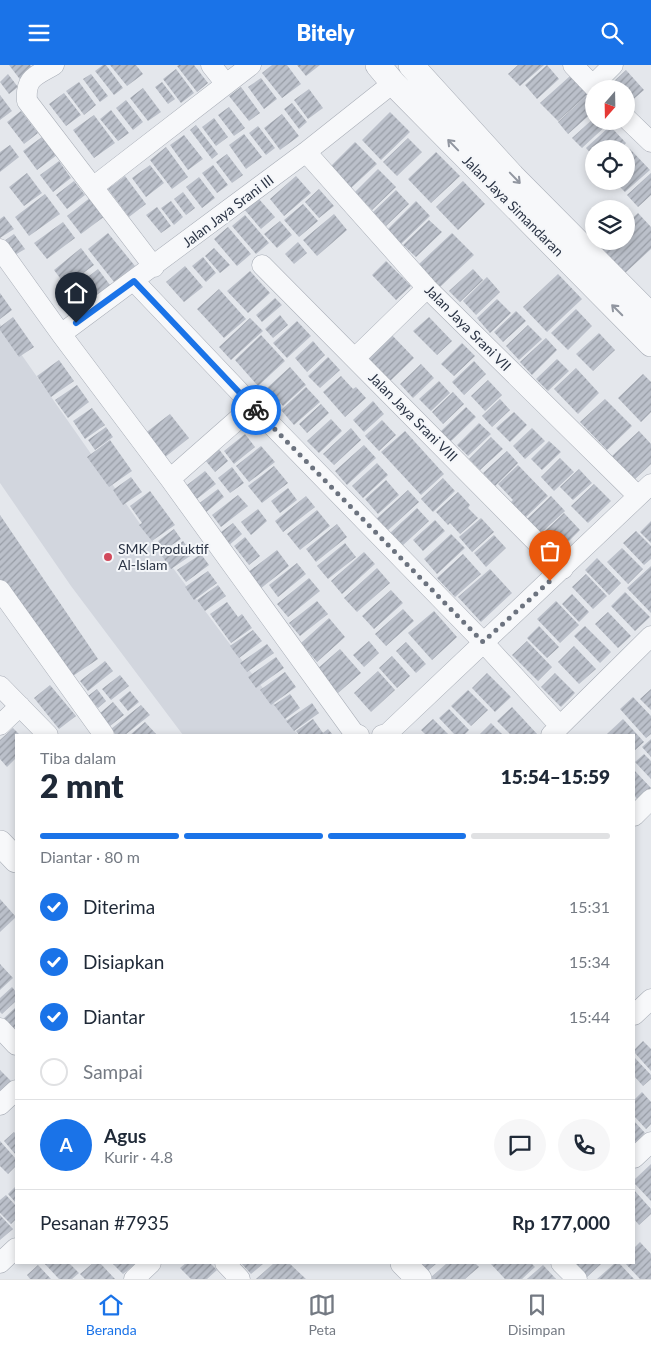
<!DOCTYPE html>
<html lang="id">
<head>
<meta charset="utf-8">
<style>
	:root { --surface:#fff; --page:#f6f6f7; --text:#1f2937; --muted:#747a83; --line:#e0e1e3; --accent:#1a73e8 }
	body { margin:0; font-family:Lato,sans-serif; background:var(--page); color:var(--text); height:100vh; display:flex; flex-direction:column; font-size:19px; white-space:nowrap }
	* { box-sizing:border-box; margin:0 }
	p { font-size:16px; color:var(--muted) }
	.icon { flex:none; width:28px; height:28px; fill:none; stroke:currentColor; stroke-width:2; stroke-linecap:round; stroke-linejoin:round }
	.map { position:relative; flex:1; overflow:hidden }
	.side { position:absolute; left:15px; top:669px; width:620px; height:530px; display:flex; flex-direction:column; background:var(--surface); border-radius:0px; box-shadow:0 2px 8px #0003 }
	.side>* { flex:none }
	.needle { width:32px; rotate:200deg }
	.buttons { position:absolute; left:585px; top:15px; display:grid; gap:10px }
	.buttons a { display:grid; place-items:center; width:50px; height:50px; border-radius:50%; background:var(--surface); box-shadow:0 2px 8px #0003; font-size:25px }
	.pin { position:absolute; display:grid; place-items:center; width:42px; height:42px; color:#fff; margin:-51px -21px; border-radius:50% 50% 50% 0; rotate:-45deg; box-shadow:0 0 5px #0007 }
	.pin .icon { rotate:45deg }
	.courier { position:absolute; display:grid; place-items:center; width:50px; height:50px; margin:-25px; border:4px solid #1a73e8; border-radius:50%; background:#fff; color:#222; box-shadow:0 1px 6px #0007 }
	.summary em { font-style:normal; font-weight:800 }
	.summary div { display:flex; flex-direction:column-reverse }
	.summary { display:flex; align-items:center; justify-content:space-between; height:85px; padding:0 25px }
	h1 { font-size:32px; font-weight:800; line-height:38px }
	.bar { display:grid; grid-template-columns:repeat(4,1fr); gap:8px 5px; align-content:center; height:60px; padding:0 25px }
	.bar i { height:6px; border-radius:4px; background:var(--line) }
	.bar .current { background:var(--accent) }
	.bar p { grid-column:span 4 }
	.line { display:flex; align-items:center; gap:12px; padding:0 25px; border-top:1px solid var(--line) }
	.line div { flex:1 }
	.round { display:grid; place-items:center; flex:none; width:52px; height:52px; border-radius:26px; background:var(--page) }
	ol { padding:0 25px; list-style:none }
	li { display:flex; align-items:center; gap:15px; height:55px }
	li p { margin-inline-start:auto }
	li .icon { padding:5px; border-radius:50%; background:var(--accent); color:#fff; stroke-width:4 }
	li:last-child { color:var(--muted) }
	li i { width:28px; height:28px; border:2px solid var(--line); border-radius:50% }
	header { display:flex; justify-content:space-between; align-items:center; height:65px; padding:0 25px; background:var(--accent); color:#fff; font-size:22px; font-weight:800 }
	.dock { display:flex; justify-content:space-around; align-items:center; height:70px; border-top:1px solid var(--line); background:var(--surface); font-size:14px; color:var(--muted) }
	.dock a { display:grid; justify-items:center; gap:2px }
	.dock .current { color:var(--accent) }
	.map>svg:first-child { display:block }
	.built { fill:#d2d6de }
	.building { fill:url(#building-hatch) }
	.lines { fill:none; stroke-linecap:round; stroke-linejoin:round }
	.minor-casing { stroke:#a9aeb7; stroke-width:21 }
	.tertiary-casing { stroke:#a9aeb7; stroke-width:26 }
	.minor { stroke:#f7f8fa; stroke-width:20 }
	.tertiary { stroke:#f7f8fa; stroke-width:25 }
	.oneway { stroke:#9196a0 }
	.done { stroke:#6c737f; stroke-width:5; stroke-dasharray:0 9 }
	.route { stroke:#1a73e8; stroke-width:6 }
	.poi-dot { fill:#d1495b; stroke:#f4f6f9; stroke-width:2 }
	.labels { text-anchor:middle; stroke-width:4; stroke-linejoin:round; paint-order:stroke }
	.street-label { font-size:14px; fill:#2b3445; stroke:#f4f6f9 }
	.poi-label { font-size:14px; fill:#2b3445; stroke:#f4f6f9; text-anchor:start }
</style>
</head>
<body>
<header><svg class="icon" aria-label="menu" viewBox="0 0 24 24"><path d="M4 6h16M4 12h16M4 18h16"/></svg>Bitely<svg class="icon" aria-label="search" viewBox="0 0 24 24"><circle cx="10" cy="10" r="6"/><path d="M15 15l6 6"/></svg></header>
<div class="map">
<svg width="651" height="1214" viewBox="0 0 651 1214">
	<defs>
		<pattern id="building-hatch" width="6" height="6" patternUnits="userSpaceOnUse" patternTransform="scale(1.25)"><rect width="6" height="6" fill="#bbc0ca"/><path d="M-1 1l2-2M0 6l6-6M5 7l2-2" fill="none" stroke="#989da6"/></pattern>
	</defs>
	<rect width="100%" height="100%" fill="#e4e7ec"/>
	<path class="built" d="M 0,259 L 143,463 L 298,670 L 183,670 L 71,521 L 0,418 Z"/>
	<path class="building" d="M 9,0 L 30,0 L 35,7 L 22,17 Z
		M 103,0 L 106,0 L 123,23 L 114,30 L 95,6 Z
		M 110,0 L 136,0 L 143,9 L 127,21 Z
		M 179,0 L 194,0 L 208,18 L 197,27 L 177,1 Z
		M 272,0 L 287,0 L 301,19 L 282,33 L 262,8 Z
		M 297,0 L 320,0 L 306,11 Z
		M 518,0 L 544,0 L 520,21 L 508,9 Z
		M 547,0 L 559,14 L 537,34 L 525,20 Z
		M 176,4 L 194,28 L 181,38 L 163,14 Z
		M 626,5 L 644,25 L 629,38 L 626,35 L 626,24 L 616,24 L 611,19 Z
		M 8,9 L 18,22 L 9,29 L 0,17 Z
		M 91,9 L 108,31 L 100,37 L 83,14 Z
		M 570,11 L 588,29 L 558,56 L 540,38 Z
		M 261,13 L 277,34 L 264,44 L 248,22 Z
		M 79,17 L 96,40 L 84,50 L 66,26 Z
		M 162,17 L 175,34 L 168,39 L 155,22 Z
		M 241,22 L 260,48 L 249,56 L 229,31 Z
		M 143,23 L 161,47 L 148,56 L 130,33 Z
		M 309,24 L 323,43 L 308,54 L 294,35 Z
		M 64,28 L 81,50 L 66,61 L 49,39 Z
		M 0,30 L 12,46 L 0,55 Z
		M 586,31 L 594,39 L 594,46 L 568,69 L 558,57 Z
		M 126,35 L 143,57 L 133,65 L 116,43 Z
		M 292,38 L 307,57 L 299,64 L 284,44 Z
		M 229,42 L 245,63 L 234,71 L 218,50 Z
		M 111,45 L 129,68 L 118,76 L 100,54 Z
		M 21,46 L 38,68 L 24,79 L 7,57 Z
		M 390,47 L 410,67 L 381,95 L 362,75 Z
		M 282,49 L 299,71 L 280,85 L 264,63 Z
		M 94,50 L 115,78 L 94,93 L 73,65 Z
		M 214,53 L 228,72 L 216,81 L 202,62 Z
		M 594,53 L 594,56 L 611,56 L 582,83 L 572,73 Z
		M 196,60 L 218,89 L 212,94 L 190,65 Z
		M 258,61 L 275,83 L 266,90 L 249,68 Z
		M 610,61 L 626,78 L 620,84 L 594,84 L 594,92 L 586,83 Z
		M 244,69 L 262,92 L 246,104 L 229,80 Z
		M 184,70 L 203,94 L 188,105 L 170,80 Z
		M 42,72 L 57,90 L 37,105 L 23,86 Z
		M 408,73 L 422,87 L 397,111 L 383,97 Z
		M 355,77 L 377,99 L 351,123 L 330,102 Z
		M 10,80 L 19,92 L 0,107 L 0,87 Z
		M 166,82 L 188,112 L 172,124 L 150,95 Z
		M 630,84 L 650,105 L 625,127 L 614,116 L 626,116 L 626,88 Z
		M 436,87 L 460,111 L 431,138 L 408,114 Z
		M 227,89 L 243,110 L 232,118 L 216,97 Z
		M 59,96 L 71,113 L 53,127 L 40,110 Z
		M 150,100 L 164,118 L 146,132 L 132,113 Z
		M 213,100 L 228,120 L 217,128 L 202,108 Z
		M 378,104 L 396,122 L 372,145 L 355,127 Z
		M 27,108 L 42,128 L 24,141 L 9,122 Z
		M 651,108 L 651,130 L 638,142 L 627,130 Z
		M 125,111 L 146,139 L 129,152 L 108,124 Z
		M 296,111 L 311,128 L 284,151 L 270,134 Z
		M 199,112 L 215,133 L 202,143 L 186,122 Z
		M 74,116 L 85,130 L 67,144 L 56,130 Z
		M 463,116 L 485,139 L 458,165 L 436,142 Z
		M 319,124 L 334,141 L 319,153 L 305,137 Z
		M 396,125 L 409,139 L 386,161 L 373,147 Z
		M 183,127 L 195,143 L 186,150 L 174,134 Z
		M 45,129 L 60,149 L 29,171 L 15,152 Z
		M 91,132 L 105,151 L 81,169 L 67,151 Z
		M 258,133 L 275,152 L 261,164 L 244,144 Z
		M 171,136 L 183,152 L 174,160 L 161,143 Z
		M 416,136 L 430,151 L 401,179 L 388,164 Z
		M 303,139 L 318,156 L 299,172 L 284,155 Z
		M 157,142 L 171,161 L 161,168 L 146,150 Z
		M 638,148 L 651,162 L 651,184 L 625,208 L 601,182 L 607,176 L 626,176 L 626,159 Z
		M 334,149 L 347,165 L 317,191 L 303,175 Z
		M 245,150 L 269,178 L 256,189 L 232,161 Z
		M 4,151 L 14,164 L 0,173 L 0,154 Z
		M 429,155 L 442,167 L 416,192 L 403,180 Z
		M 280,156 L 292,170 L 277,183 L 264,169 Z
		M 63,157 L 75,173 L 47,194 L 34,178 Z
		M 228,162 L 251,189 L 237,201 L 214,174 Z
		M 108,168 L 135,201 L 114,217 L 88,184 Z
		M 452,168 L 474,190 L 440,222 L 418,200 Z
		M 14,169 L 25,184 L 15,190 L 4,176 Z
		M 298,177 L 307,188 L 294,199 L 285,189 Z
		M 81,183 L 94,200 L 66,221 L 54,205 Z
		M 214,183 L 230,200 L 220,208 L 205,191 Z
		M 203,192 L 216,208 L 206,217 L 192,201 Z
		M 386,196 L 411,221 L 396,235 L 372,210 Z
		M 185,201 L 203,222 L 184,237 L 166,217 Z
		M 98,204 L 110,220 L 78,245 L 65,230 Z
		M 473,204 L 483,215 L 460,237 L 449,226 Z
		M 250,206 L 270,228 L 248,248 L 227,226 Z
		M 558,209 L 582,234 L 547,267 L 523,242 Z
		M 487,212 L 500,227 L 476,250 L 463,236 Z
		M 219,224 L 246,254 L 224,273 L 197,244 Z
		M 0,228 L 12,245 L 0,254 Z
		M 275,233 L 282,240 L 262,257 L 256,250 Z
		M 497,234 L 511,248 L 490,268 L 477,253 Z
		M 576,244 L 592,261 L 568,285 L 551,268 Z
		M 516,246 L 526,256 L 503,277 L 494,267 Z
		M 280,250 L 288,260 L 273,273 L 265,264 Z
		M 13,252 L 34,282 L 19,292 L 0,265 L 0,262 Z
		M 429,252 L 452,276 L 437,290 L 413,266 Z
		M 250,253 L 263,266 L 231,295 L 219,282 Z
		M 297,256 L 311,271 L 287,293 L 273,278 Z
		M 528,260 L 542,274 L 519,295 L 506,281 Z
		M 388,266 L 414,293 L 389,317 L 363,290 Z
		M 599,268 L 615,285 L 593,306 L 576,289 Z
		M 261,270 L 285,296 L 258,321 L 235,295 Z
		M 546,273 L 557,285 L 532,310 L 520,297 Z
		M 313,276 L 325,290 L 307,307 L 295,293 Z
		M 462,278 L 475,291 L 454,311 L 441,299 Z
		M 328,292 L 340,305 L 320,323 L 308,311 Z
		M 557,294 L 569,306 L 548,326 L 536,314 Z
		M 59,295 L 74,316 L 51,332 L 37,311 Z
		M 474,296 L 486,309 L 464,330 L 452,317 Z
		M 421,299 L 434,313 L 413,333 L 400,319 Z
		M 290,302 L 306,320 L 283,341 L 267,323 Z
		M 576,303 L 599,328 L 578,349 L 554,324 Z
		M 643,309 L 651,317 L 651,347 L 641,357 L 618,333 Z
		M 341,311 L 353,324 L 356,322 L 366,333 L 345,352 L 323,327 Z
		M 488,315 L 502,330 L 485,346 L 471,331 Z
		M 439,316 L 450,328 L 431,346 L 419,334 Z
		M 77,320 L 89,337 L 68,353 L 55,335 Z
		M 306,322 L 320,337 L 294,360 L 281,345 Z
		M 453,327 L 464,339 L 443,359 L 432,347 Z
		M 500,334 L 510,345 L 492,362 L 482,351 Z
		M 605,334 L 632,361 L 607,385 L 580,357 Z
		M 373,336 L 384,349 L 364,367 L 353,355 Z
		M 321,339 L 329,348 L 307,368 L 299,359 Z
		M 466,342 L 476,352 L 449,378 L 439,368 Z
		M 92,343 L 105,360 L 85,374 L 73,356 Z
		M 514,347 L 527,360 L 510,377 L 496,363 Z
		M 170,349 L 189,373 L 164,393 L 144,369 Z
		M 331,354 L 342,366 L 319,388 L 307,376 Z
		M 382,355 L 396,370 L 379,386 L 365,371 Z
		M 479,358 L 491,369 L 468,391 L 457,380 Z
		M 106,362 L 113,372 L 95,385 L 88,375 Z
		M 351,363 L 361,375 L 334,400 L 323,389 Z
		M 532,363 L 545,376 L 525,394 L 513,381 Z
		M 405,366 L 444,409 L 421,430 L 381,387 Z
		M 639,366 L 651,379 L 651,399 L 634,415 L 612,391 Z
		M 245,369 L 255,382 L 234,399 L 224,386 Z
		M 491,372 L 503,384 L 480,405 L 469,394 Z
		M 110,375 L 132,406 L 109,422 L 87,392 Z
		M 549,376 L 561,387 L 542,405 L 531,394 Z
		M 364,380 L 376,393 L 347,420 L 335,406 Z
		M 261,381 L 275,397 L 249,417 L 236,401 Z
		M 218,383 L 228,396 L 215,407 L 205,395 Z
		M 507,386 L 518,398 L 495,421 L 483,408 Z
		M 560,393 L 574,407 L 554,426 L 541,412 Z
		M 377,398 L 388,410 L 363,433 L 352,421 Z
		M 518,400 L 548,431 L 525,453 L 510,438 L 513,435 L 498,419 Z
		M 274,401 L 288,418 L 262,438 L 248,421 Z
		M 232,402 L 244,418 L 230,428 L 218,413 Z
		M 579,404 L 592,418 L 573,435 L 560,422 Z
		M 205,406 L 216,419 L 193,437 L 182,424 Z
		M 131,412 L 142,427 L 123,440 L 113,425 Z
		M 443,413 L 455,426 L 433,447 L 421,434 Z
		M 386,415 L 399,430 L 378,449 L 365,434 Z
		M 594,419 L 611,436 L 588,458 L 571,441 Z
		M 288,423 L 297,435 L 280,448 L 271,436 Z
		M 218,424 L 224,432 L 204,449 L 197,440 Z
		M 408,425 L 419,437 L 386,467 L 375,455 Z
		M 150,426 L 175,460 L 152,476 L 139,460 L 142,458 L 130,441 Z
		M 458,427 L 470,440 L 468,443 L 478,453 L 460,469 L 450,458 L 448,460 L 436,447 Z
		M 238,430 L 248,441 L 221,462 L 212,450 Z
		M 306,431 L 315,442 L 283,467 L 275,456 Z
		M 551,431 L 565,446 L 541,468 L 527,454 Z
		M 417,443 L 429,456 L 401,482 L 389,469 Z
		M 258,444 L 267,456 L 251,470 L 241,457 Z
		M 317,445 L 330,461 L 300,485 L 287,469 Z
		M 564,448 L 580,465 L 559,486 L 542,469 Z
		M 0,450 L 98,594 L 67,615 L 0,516 Z
		M 481,453 L 494,467 L 472,487 L 459,472 Z
		M 435,455 L 445,466 L 423,486 L 413,475 Z
		M 651,456 L 651,478 L 640,467 Z
		M 233,458 L 242,469 L 227,482 L 217,470 Z
		M 337,459 L 347,472 L 316,497 L 306,484 Z
		M 174,464 L 181,474 L 164,485 L 158,476 Z
		M 636,466 L 651,481 L 651,494 L 644,500 L 623,478 Z
		M 451,469 L 465,483 L 437,509 L 424,494 Z
		M 494,470 L 506,483 L 486,502 L 474,488 Z
		M 245,472 L 260,491 L 249,500 L 234,481 Z
		M 183,476 L 193,489 L 171,504 L 162,491 Z
		M 345,478 L 356,492 L 328,514 L 317,501 Z
		M 622,483 L 643,504 L 628,519 L 607,497 Z
		M 277,485 L 289,501 L 260,524 L 247,508 Z
		M 364,487 L 375,499 L 342,529 L 331,516 Z
		M 201,489 L 209,500 L 186,517 L 177,505 Z
		M 463,489 L 481,509 L 455,532 L 437,513 Z
		M 597,493 L 621,518 L 609,530 L 585,505 Z
		M 297,498 L 306,509 L 278,532 L 269,520 Z
		M 651,501 L 651,548 L 627,523 Z
		M 377,503 L 390,518 L 357,547 L 344,533 Z
		M 490,504 L 512,528 L 481,557 L 458,532 Z
		M 208,506 L 217,518 L 194,535 L 185,522 Z
		M 586,509 L 607,531 L 593,544 L 572,522 Z
		M 309,513 L 320,526 L 288,552 L 277,539 Z
		M 218,520 L 226,531 L 205,546 L 197,535 Z
		M 391,525 L 403,538 L 374,564 L 362,551 Z
		M 625,527 L 650,552 L 635,566 L 611,541 Z
		M 572,529 L 589,547 L 579,557 L 562,539 Z
		M 317,536 L 328,549 L 300,571 L 289,558 Z
		M 556,536 L 579,560 L 560,578 L 537,554 Z
		M 227,537 L 238,552 L 242,549 L 252,563 L 231,578 L 210,549 Z
		M 403,544 L 414,556 L 386,581 L 375,569 Z
		M 434,546 L 457,572 L 432,595 L 408,568 Z
		M 608,547 L 631,571 L 618,583 L 595,559 Z
		M 329,553 L 345,572 L 317,597 L 301,578 Z
		M 539,561 L 559,582 L 547,593 L 527,573 Z
		M 585,561 L 611,587 L 600,598 L 574,571 Z
		M 253,565 L 262,576 L 239,593 L 230,581 Z
		M 369,576 L 379,588 L 364,602 L 353,590 Z
		M 527,576 L 552,602 L 538,616 L 512,590 Z
		M 406,577 L 426,599 L 416,608 L 396,586 Z
		M 267,579 L 274,588 L 247,607 L 240,598 Z
		M 574,581 L 596,604 L 579,619 L 558,597 Z
		M 340,584 L 361,608 L 338,628 L 316,605 Z
		M 392,591 L 410,611 L 397,623 L 379,603 Z
		M 276,592 L 284,603 L 256,623 L 248,612 Z
		M 105,596 L 113,606 L 88,626 L 80,616 Z
		M 378,606 L 395,625 L 371,647 L 354,628 Z
		M 285,607 L 296,622 L 271,640 L 260,625 Z
		M 487,608 L 511,632 L 495,647 L 472,623 Z
		M 555,608 L 575,628 L 561,642 L 541,622 Z
		M 120,610 L 129,621 L 111,635 L 102,624 Z
		M 50,620 L 76,651 L 59,664 L 34,633 Z
		M 97,624 L 106,636 L 98,643 L 88,631 Z
		M 651,624 L 651,645 L 640,634 Z
		M 468,625 L 488,645 L 471,661 L 451,641 Z
		M 130,626 L 139,637 L 128,646 L 119,635 Z
		M 290,629 L 300,643 L 285,654 L 274,640 Z
		M 633,632 L 651,651 L 651,669 L 646,673 L 620,644 Z
		M 113,637 L 124,650 L 110,661 L 99,649 Z
		M 312,638 L 319,648 L 294,666 L 286,656 Z
		M 141,640 L 150,650 L 125,670 L 116,670 L 111,664 Z
		M 512,642 L 538,670 L 511,670 L 497,656 Z
		M 449,644 L 469,665 L 464,670 L 455,670 L 439,653 Z
		M 313,654 L 323,668 L 328,664 L 333,670 L 299,670 L 296,666 Z
		M 433,654 L 449,670 L 426,670 L 421,665 Z
		M 623,654 L 644,677 L 634,686 L 634,670 L 606,670 Z
		M 145,657 L 157,670 L 130,670 Z
		M 491,658 L 503,670 L 479,670 Z
		M 13,663 L 20,670 L 16,670 L 16,693 L 7,702 L 0,694 L 0,675 Z
		M 651,674 L 651,692 L 642,682 Z
		M 644,689 L 651,696 L 651,714 L 635,697 Z
		M 634,705 L 651,723 L 638,735 L 634,730 Z
		M 0,834 L 16,852 L 0,867 Z
		M 0,899 L 13,913 L 0,925 Z
		M 12,922 L 16,927 L 16,936 L 2,949 L 0,947 L 0,933 Z
		M 16,942 L 16,971 L 2,955 Z
		M 643,976 L 651,984 L 651,1006 L 634,987 L 634,985 Z
		M 634,992 L 651,1010 L 651,1014 L 643,1021 L 634,1011 Z
		M 0,1005 L 11,1016 L 0,1026 Z
		M 642,1027 L 651,1037 L 651,1059 L 646,1064 L 634,1051 L 634,1035 Z
		M 634,1056 L 645,1068 L 634,1079 Z
		M 14,1067 L 16,1069 L 16,1090 L 4,1076 Z
		M 0,1076 L 16,1094 L 16,1101 L 8,1109 L 0,1101 Z
		M 651,1099 L 651,1136 L 634,1118 L 634,1115 Z
		M 16,1121 L 16,1138 L 8,1129 Z
		M 634,1125 L 651,1144 L 651,1149 L 639,1160 L 634,1154 Z
		M 6,1130 L 16,1141 L 16,1154 L 11,1159 L 0,1148 L 0,1135 Z
		M 0,1150 L 13,1164 L 0,1175 Z
		M 640,1177 L 651,1189 L 651,1214 L 640,1214 L 625,1198 L 634,1198 L 634,1183 Z
		M 44,1198 L 69,1198 L 79,1208 L 72,1214 L 59,1214 Z
		M 93,1198 L 100,1198 L 115,1214 L 85,1214 L 80,1209 Z
		M 112,1198 L 136,1198 L 123,1209 Z
		M 186,1198 L 210,1198 L 217,1205 L 207,1214 L 191,1214 L 180,1203 Z
		M 241,1198 L 264,1198 L 251,1209 Z
		M 274,1198 L 289,1198 L 306,1214 L 256,1214 Z
		M 412,1198 L 437,1198 L 424,1209 Z
		M 447,1198 L 475,1198 L 479,1202 L 465,1214 L 429,1214 Z
		M 493,1198 L 531,1198 L 535,1202 L 522,1214 L 505,1214 L 491,1199 Z
		M 572,1198 L 602,1198 L 586,1213 Z
		M 615,1198 L 619,1198 L 634,1214 L 597,1214 Z
		M 38,1200 L 51,1214 L 30,1214 L 27,1210 Z
		M 543,1200 L 556,1214 L 527,1214 Z"/>
	<g class="lines">
		<g class="minor-casing">
			<path id="minor" d="M 54,0 C 36,11 25,12 27,36 L 154,202
				M 211,0 L 226,19
				M 573,0 L 596,24
				M 593,20 L 613,0
				M 626,53 L 651,77
				M 306,87 L 427,223 L 638,431
				M 93,122 L 251,0
				M 0,184 L 61,269 L 170,414 L 354,668 L 359,670
				M 262,200 L 563,504
				M 134,216 L 253,341 L 483,577 L 560,661
				M 61,269 L 306,87 L 393,18
				M 355,293 L 427,223
				M 170,414 L 253,341
				M 0,525 L 104,670
				M 0,621 L 48,670
				M 0,660 L 20,641
				M 382,670 L 387,669 L 651,419
				M 551,670 L 651,571
				M 634,751 L 651,734
				M 634,950 L 651,934
				M 0,963 L 16,980
				M 0,1040 L 16,1025
				M 634,1093 L 651,1077
				M 0,1198 L 16,1183
				M 225,1198 L 240,1214
				M 561,1198 L 577,1214
				M 134,1214 L 151,1198"/>
		</g>
		<g class="tertiary-casing">
			<path id="tertiary" d="M 378,0 L 393,18 L 651,279
				M 411,0 L 512,111 L 651,251
				M 0,778 L 16,795
				M 403,1198 L 419,1214"/>
		</g>
		<use href="#minor" class="minor"/>
		<use href="#tertiary" class="tertiary"/>
	</g>
	<defs><path id="oneway-shaft" d="M-6 0H5M1.5-3L5.5 0L1.5 3" fill="none" stroke-width="1.6" stroke-linecap="round" stroke-linejoin="round" transform="scale(1.25)"/></defs>
	<g class="oneway">
		<use href="#oneway-shaft" transform="translate(453 80) rotate(-134)"/>
		<use href="#oneway-shaft" transform="translate(515 113) rotate(46)"/>
		<use href="#oneway-shaft" transform="translate(617 245) rotate(-135)"/>
	</g>
	<g class="lines">
		<path class="done" d="M 256,345 L 483,577 L 550,516"/>
		<path class="route" d="M 76,258 L 134,216 L 256,345"/>
	</g>
	<circle class="poi-dot" cx="108" cy="492" r="5"/>
	<g class="labels">
		<g class="street-label">
			<text transform="translate(513 141) rotate(45)" y="5">Jalan Jaya Simandaran</text>
			<text transform="translate(228 146) rotate(-37)" y="5">Jalan Jaya Srani III</text>
			<text transform="translate(468 263) rotate(45)" y="5">Jalan Jaya Srani VII</text>
			<text transform="translate(413 352) rotate(45)" y="5">Jalan Jaya Srani VIII</text>
		</g>
		<g class="poi-label">
			<text x="118" y="489">SMK Produktif<tspan x="118" dy="16">Al-Islam</tspan></text>
		</g>
	</g>
</svg>
<div class="buttons">
<a><svg class="needle" viewBox="-14 -14 28 28"><path d="M0-13l5 13h-10z" fill="#e53935"/><path d="M0 13l5-13h-10z" fill="#747a83"/></svg></a>
<a><svg class="icon" aria-label="locate" viewBox="0 0 24 24"><circle cx="12" cy="12" r="6"/><path d="M12 2v4M12 18v4M2 12h4M18 12h4"/></svg></a>
<a><svg class="icon" aria-label="layers" viewBox="0 0 24 24"><path d="M12 4l9 5-9 5-9-5zM3 14l9 5 9-5"/></svg></a>
</div>
<div class="pin" style="left:550px;top:516px;background:#ea580c"><svg class="icon" aria-label="bag" viewBox="0 0 24 24"><path d="M5 8h14l-1 12H6zM9 8a3 3 0 0 1 6 0"/></svg></div>
<div class="pin" style="left:76px;top:258px;background:#1f2937"><svg class="icon" aria-label="home" viewBox="0 0 24 24"><path d="M3 11l9-7 9 7M6 9v11h12V9"/></svg></div>
<div class="courier" style="left:256px;top:345px"><svg class="icon" aria-label="bike" viewBox="0 0 24 24"><circle cx="6" cy="16" r="4"/><circle cx="18" cy="16" r="4"/><path d="M6 16l4-8h5l3 8M10 8l3 8H6M13 5h3"/></svg></div>
<section class="side">
<div class="summary"><div><h1>2 mnt</h1><p>Tiba dalam</p></div><em>15:54–15:59</em></div>
<div class="bar"><i class="current"></i><i class="current"></i><i class="current"></i><i></i><p>Diantar · 80 m</p></div>
<ol>
<li><svg class="icon" aria-label="check" viewBox="0 0 24 24"><path d="M5 12l5 5 9-10"/></svg>Diterima<p>15:31</p></li>
<li><svg class="icon" aria-label="check" viewBox="0 0 24 24"><path d="M5 12l5 5 9-10"/></svg>Disiapkan<p>15:34</p></li>
<li><svg class="icon" aria-label="check" viewBox="0 0 24 24"><path d="M5 12l5 5 9-10"/></svg>Diantar<p>15:44</p></li>
<li><i></i>Sampai</li>
</ol>
<div class="line" style="height:90px"><b class="round" style="background:var(--accent);color:#fff">A</b><div><b>Agus</b><p>Kurir · 4.8</p></div><a class="round"><svg class="icon" aria-label="chat" viewBox="0 0 24 24"><path d="M4 5h16v11H9l-5 4z"/></svg></a><a class="round"><svg class="icon" aria-label="phone" viewBox="0 0 24 24"><path d="M5 4h4l2 5-3 2q2 4 5 5l2-3 5 2v4C11 20 4 13 5 4z"/></svg></a></div>
<div class="line" style="height:65px"><div>Pesanan #7935</div><b>Rp 177,000</b></div>
</section>
</div>
<nav class="dock">
<a class="current"><svg class="icon" aria-label="home" viewBox="0 0 24 24"><path d="M3 11l9-7 9 7M6 9v11h12V9"/></svg>Beranda</a>
<a><svg class="icon" aria-label="map" viewBox="0 0 24 24"><path d="M3 6l6-2 6 2 6-2v14l-6 2-6-2-6 2zM9 4v14M15 6v14"/></svg>Peta</a>
<a><svg class="icon" aria-label="saved" viewBox="0 0 24 24"><path d="M7 4h10v16l-5-4-5 4z"/></svg>Disimpan</a>
</nav>
</body>
</html>
